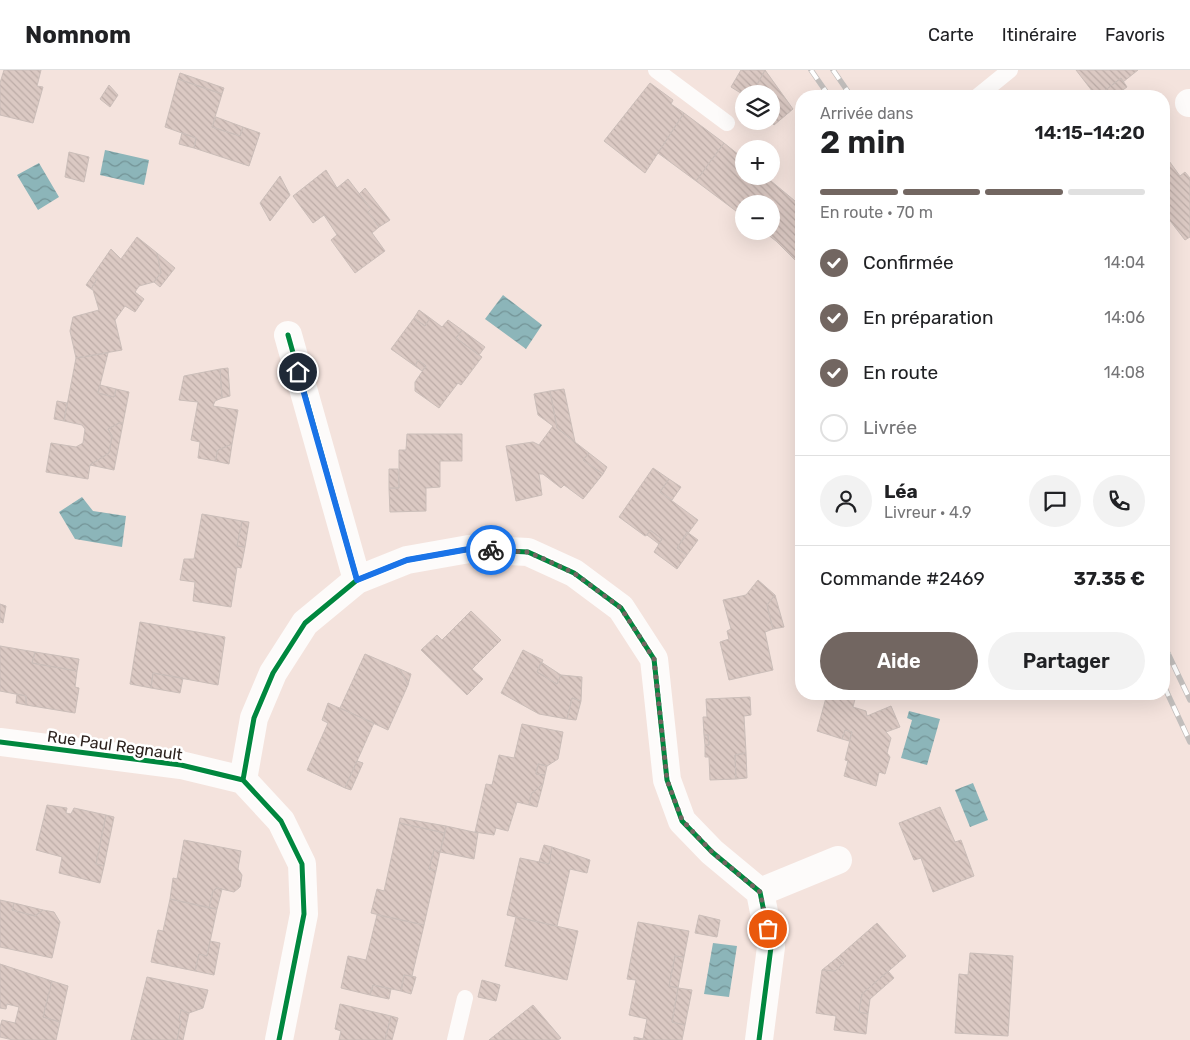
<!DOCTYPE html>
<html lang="fr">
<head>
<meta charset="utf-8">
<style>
	:root { --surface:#fff; --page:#f2f2f2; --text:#202124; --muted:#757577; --line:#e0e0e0; --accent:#726661 }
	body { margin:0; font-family:Rubik,sans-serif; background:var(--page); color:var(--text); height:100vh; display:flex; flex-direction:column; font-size:19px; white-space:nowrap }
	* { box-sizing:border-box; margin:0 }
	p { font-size:16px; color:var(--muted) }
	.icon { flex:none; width:28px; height:28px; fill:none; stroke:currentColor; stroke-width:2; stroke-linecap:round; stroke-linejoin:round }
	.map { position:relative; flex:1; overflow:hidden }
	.drawer { position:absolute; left:795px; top:20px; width:375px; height:610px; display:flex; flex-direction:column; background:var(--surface); border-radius:20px; box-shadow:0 5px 20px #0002 }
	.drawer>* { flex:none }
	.fabs { position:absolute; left:735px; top:15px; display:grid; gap:10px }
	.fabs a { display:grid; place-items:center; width:45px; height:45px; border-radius:50%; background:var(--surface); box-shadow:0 5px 20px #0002; font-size:25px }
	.pin { position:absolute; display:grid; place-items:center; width:42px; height:42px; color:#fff; margin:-21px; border:2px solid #fff; border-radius:50%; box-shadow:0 1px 5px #0007 }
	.courier { position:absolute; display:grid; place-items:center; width:50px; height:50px; margin:-25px; border:4px solid #1a73e8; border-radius:50%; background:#fff; color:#222; box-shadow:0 1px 6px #0007 }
	.headline em { font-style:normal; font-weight:600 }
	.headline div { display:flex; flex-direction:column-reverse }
	.headline { display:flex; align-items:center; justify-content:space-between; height:85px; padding:0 25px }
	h1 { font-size:32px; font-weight:600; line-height:38px }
	.bar { display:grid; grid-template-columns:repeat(4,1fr); gap:8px 5px; align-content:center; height:60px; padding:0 25px }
	.bar i { height:6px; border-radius:4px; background:var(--line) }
	.bar .active { background:var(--accent) }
	.bar p { grid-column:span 4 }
	.line { display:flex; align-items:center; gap:12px; padding:0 25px; border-top:1px solid var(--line) }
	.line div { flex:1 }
	.round { display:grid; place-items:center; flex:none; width:52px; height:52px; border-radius:26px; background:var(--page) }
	ol { padding:0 25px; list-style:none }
	li { display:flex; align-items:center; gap:15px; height:55px }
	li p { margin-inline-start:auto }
	li .icon { padding:5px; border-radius:50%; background:var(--accent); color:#fff; stroke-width:4 }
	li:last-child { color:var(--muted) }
	li i { width:28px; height:28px; border:2px solid var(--line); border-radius:50% }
	.button { display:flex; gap:10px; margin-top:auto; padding:10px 25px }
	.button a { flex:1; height:58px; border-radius:30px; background:var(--accent); color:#fff; font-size:20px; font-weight:600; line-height:58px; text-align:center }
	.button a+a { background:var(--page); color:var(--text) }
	header { display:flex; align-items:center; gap:30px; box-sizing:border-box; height:70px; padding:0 25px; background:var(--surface); border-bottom:1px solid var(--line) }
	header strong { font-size:24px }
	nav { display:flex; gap:28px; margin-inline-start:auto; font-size:18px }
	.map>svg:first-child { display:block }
	.water { fill:url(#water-waves) }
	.building { fill:url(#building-back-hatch); stroke:#cbbeb9 }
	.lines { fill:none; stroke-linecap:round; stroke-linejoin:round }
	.lane { stroke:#fdfbfa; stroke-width:16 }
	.street { stroke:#fdfbfa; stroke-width:28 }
	.rail-casing { stroke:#c2bebc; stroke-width:5.5 }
	.rail { stroke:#fff; stroke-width:4; stroke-dasharray:11; stroke-linecap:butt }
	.cycleway-casing { stroke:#fff; stroke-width:8 }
	.cycleway { stroke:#00873e; stroke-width:5 }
	.done { stroke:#726661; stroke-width:5; stroke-dasharray:0 9 }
	.route { stroke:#1a73e8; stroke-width:6 }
	.labels { text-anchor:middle; stroke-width:5; stroke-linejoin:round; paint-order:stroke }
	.street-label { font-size:16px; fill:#2c221e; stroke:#fff }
</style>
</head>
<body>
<header>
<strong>Nomnom</strong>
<nav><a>Carte</a><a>Itinéraire</a><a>Favoris</a></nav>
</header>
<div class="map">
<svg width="1190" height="970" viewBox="0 0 1190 970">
	<defs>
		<pattern id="water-waves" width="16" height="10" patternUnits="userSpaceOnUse" patternTransform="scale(1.25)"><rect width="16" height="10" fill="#8cb5b9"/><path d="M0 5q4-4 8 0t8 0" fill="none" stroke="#739396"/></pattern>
		<pattern id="building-back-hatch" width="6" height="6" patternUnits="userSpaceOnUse" patternTransform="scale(1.25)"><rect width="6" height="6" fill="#dbc9c3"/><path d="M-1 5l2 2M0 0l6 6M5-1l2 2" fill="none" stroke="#bcaca7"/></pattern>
	</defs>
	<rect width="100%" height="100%" fill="#f4e3dd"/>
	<path class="water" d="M 105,80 L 149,90 L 144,115 L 100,105 Z
		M 39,93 L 59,127 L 38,140 L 17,105 Z
		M 503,225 L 542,255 L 526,279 L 485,249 Z
		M 82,427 L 93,441 L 126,446 L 122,477 L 75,469 L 59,442 Z
		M 909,641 L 940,649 L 927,695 L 901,688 L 912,650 L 907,648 Z
		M 973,713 L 988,750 L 970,757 L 955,720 Z
		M 713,873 L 737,876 L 729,927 L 704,924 Z"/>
	<path class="building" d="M 4,0 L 41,0 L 37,16 L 43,17 L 33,53 L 0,45 L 0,13 Z
		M 741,0 L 765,0 L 752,24 L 744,24 L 744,25 L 731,17 Z
		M 765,0 L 793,39 L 774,55 L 770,51 L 771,51 L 771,24 L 752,24 Z
		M 1076,0 L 1138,0 L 1123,12 L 1121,8 L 1098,26 L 1096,26 Z
		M 180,3 L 224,18 L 222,24 L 178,9 Z
		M 1121,8 L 1127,17 L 1114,26 L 1098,26 Z
		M 178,9 L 222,24 L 212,57 L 240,66 L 243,57 L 260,63 L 249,96 L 194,78 L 196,68 L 165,57 Z
		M 650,13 L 673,30 L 671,34 L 684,43 L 645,103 L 604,71 Z
		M 109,15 L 118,25 L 110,37 L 100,29 Z
		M 684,43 L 724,73 L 696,111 L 658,83 Z
		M 216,47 L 243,57 L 240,66 L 212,57 Z
		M 182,63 L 196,68 L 194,78 L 179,74 Z
		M 724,73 L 744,89 L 744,106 L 765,106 L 801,136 L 801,184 L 795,190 L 776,171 L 763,161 L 771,161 L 771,134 L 744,134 L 744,147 L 696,111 Z
		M 69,82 L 89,87 L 84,112 L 65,107 Z
		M 1164,84 L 1180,106 L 1185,102 L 1190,108 L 1190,167 L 1185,170 L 1164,143 Z
		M 326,100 L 337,118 L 348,109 L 371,139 L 368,142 L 379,157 L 372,163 L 385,181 L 355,203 L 331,170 L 337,165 L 324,145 L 313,153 L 293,126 Z
		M 280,106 L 290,125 L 270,151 L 260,133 Z
		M 365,118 L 390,150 L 379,157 L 368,142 L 371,139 L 359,124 Z
		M 137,167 L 157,183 L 161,203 L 154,212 L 139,216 L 135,222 L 144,229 L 135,242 L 125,236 L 115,250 L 122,280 L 76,288 L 70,261 L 73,247 L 99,240 L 93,220 L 91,219 L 97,209 L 93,205 L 111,179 L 121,189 Z
		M 157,183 L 175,198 L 160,217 L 154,212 L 161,203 Z
		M 93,205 L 97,209 L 91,219 L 86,215 Z
		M 419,240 L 430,248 L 425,256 L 414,248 Z
		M 414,248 L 425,256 L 430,248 L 442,257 L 448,250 L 462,260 L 456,268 L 482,287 L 461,315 L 458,313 L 439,338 L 415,321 L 415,312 L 426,296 L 418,290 L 415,296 L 391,279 Z
		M 462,260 L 485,277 L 479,285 L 456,268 Z
		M 108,283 L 98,323 L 114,327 L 116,319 L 129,322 L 123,353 L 119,353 L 108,359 L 112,366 L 109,383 L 90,395 L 88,409 L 46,402 L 51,373 L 76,377 L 83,373 L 85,359 L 82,355 L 64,351 L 76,288 Z
		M 418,290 L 426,296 L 422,301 L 415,296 Z
		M 228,298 L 230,326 L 222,328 L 220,299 Z
		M 220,299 L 222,328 L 215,331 L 213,336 L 238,340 L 232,374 L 218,380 L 215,391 L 198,388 L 200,372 L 191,370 L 198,332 L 179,330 L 184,306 Z
		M 100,315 L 116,319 L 114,327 L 98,323 Z
		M 564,319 L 575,372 L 557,358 L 550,321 Z
		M 550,321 L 557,358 L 589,383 L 583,390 L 603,404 L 583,429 L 564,415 L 561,418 L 543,404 L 539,404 L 542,425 L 516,431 L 506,376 L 533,372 L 539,375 L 553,356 L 538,345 L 534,324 Z
		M 57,331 L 67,333 L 64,351 L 54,349 Z
		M 119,353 L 123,353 L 114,400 L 90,395 L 109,383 L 112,366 L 108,359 Z
		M 407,364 L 462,364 L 462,391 L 440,391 L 440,417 L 426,418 L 426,441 L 390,442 L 389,418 L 399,418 L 399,380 L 406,380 Z
		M 232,374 L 229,394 L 215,391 L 218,380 Z
		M 589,383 L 607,397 L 603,404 L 583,390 Z
		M 653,398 L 669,409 L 660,422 L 698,450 L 677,478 L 687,485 L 677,499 L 654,482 L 662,469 L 650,460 L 647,465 L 645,466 L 619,447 Z
		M 389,399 L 398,399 L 399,418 L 389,418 Z
		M 669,409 L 681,417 L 672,430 L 660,422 Z
		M 202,444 L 242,451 L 237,476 L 245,477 L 241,498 L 237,497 L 231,537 L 193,531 L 195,512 L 180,510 L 184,489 L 194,489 Z
		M 242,451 L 249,452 L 245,477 L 237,476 Z
		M 650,460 L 662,469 L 659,474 L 647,465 Z
		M 687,462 L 698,470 L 687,485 L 677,478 Z
		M 758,510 L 775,525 L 767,535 L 773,559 L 765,562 L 773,600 L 729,610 L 720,572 L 729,569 L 727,561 L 731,559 L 723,530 L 746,525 Z
		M 775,525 L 784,557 L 773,559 L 767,535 Z
		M 0,534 L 6,536 L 3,553 L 0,552 Z
		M 471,541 L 501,570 L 472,599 L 483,609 L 467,625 L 421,580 L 437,565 L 442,570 Z
		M 140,552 L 225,567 L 218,615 L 153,603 L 151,618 L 130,614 Z
		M 0,576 L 35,582 L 32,593 L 77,601 L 75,617 L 79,618 L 75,643 L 26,635 L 26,626 L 0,621 Z
		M 523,580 L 543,590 L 537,602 L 557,614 L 561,605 L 582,607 L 581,631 L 572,628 L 567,649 L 539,644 L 501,623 Z
		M 35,582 L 79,589 L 77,601 L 32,593 Z
		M 365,584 L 400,599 L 408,615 L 388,660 L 340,638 Z
		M 541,592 L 561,605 L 557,614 L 537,602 Z
		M 400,599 L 411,604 L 408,615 Z
		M 153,603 L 183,608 L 180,623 L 151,618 Z
		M 17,624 L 26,626 L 26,635 L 16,633 Z
		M 827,624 L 851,624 L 856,625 L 853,637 L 866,641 L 867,646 L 891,636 L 900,657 L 886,662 L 891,668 L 887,683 L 890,687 L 885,704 L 879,702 L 876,716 L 844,706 L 848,691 L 845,690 L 852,662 L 845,660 L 842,669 L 817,661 Z
		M 750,627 L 751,645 L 744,646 L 746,683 L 735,685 L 736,709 L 710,710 L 709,687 L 705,687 L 705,675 L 709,675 L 708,665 L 704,665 L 703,647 L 707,647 L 706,629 Z
		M 572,628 L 581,631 L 576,650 L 567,649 Z
		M 328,633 L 374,653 L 345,718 L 307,700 L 328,653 L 322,650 Z
		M 522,654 L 563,662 L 558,689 L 547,696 L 538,694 L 536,704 L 545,705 L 543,714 L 531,724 L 529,735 L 517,732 L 508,761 L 496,758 L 494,765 L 475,762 L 486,714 L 492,715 L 499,685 L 514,688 Z
		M 845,660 L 852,662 L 849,671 L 842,669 Z
		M 704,665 L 708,665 L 709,675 L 705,675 Z
		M 746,683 L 747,708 L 736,709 L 735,685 Z
		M 357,691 L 363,693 L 351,720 L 345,718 Z
		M 538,694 L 547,696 L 545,705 L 536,704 Z
		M 543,714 L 537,737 L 529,735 L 531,724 Z
		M 47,735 L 67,738 L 66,743 L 71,744 L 74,738 L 106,745 L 96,794 L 104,796 L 100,813 L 59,803 L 62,787 L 36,780 Z
		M 940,737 L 955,772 L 961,770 L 974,806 L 933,822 L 921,788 L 914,790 L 899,753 Z
		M 106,745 L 114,747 L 104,796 L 96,794 Z
		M 400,748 L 446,756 L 445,763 L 399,753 Z
		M 399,753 L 445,763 L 440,782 L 434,780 L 429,799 L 436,801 L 424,855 L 371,843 L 377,819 L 384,821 Z
		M 446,756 L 478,763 L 474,789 L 440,782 Z
		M 184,770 L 241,781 L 238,799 L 242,805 L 240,817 L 234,822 L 217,818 L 213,821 L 209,838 L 170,829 L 173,808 L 177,809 Z
		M 544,775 L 552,777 L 549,794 L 539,792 Z
		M 552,777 L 590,790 L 587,803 L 570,799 L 557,856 L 507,845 L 520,788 L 549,794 Z
		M 434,780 L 440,782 L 436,801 L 429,799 Z
		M 217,818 L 222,819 L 217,839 L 209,838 L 213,821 Z
		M 170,829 L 217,839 L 207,886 L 199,884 L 195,901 L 151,892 L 158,860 L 163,861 Z
		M 0,830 L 14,833 L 12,840 L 35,846 L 43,840 L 54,842 L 60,852 L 52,888 L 0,877 Z
		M 14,833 L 43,840 L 35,846 L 12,840 Z
		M 377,845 L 424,855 L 412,906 L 404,905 L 401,921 L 373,915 L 370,925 L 341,918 L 348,886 L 366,890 Z
		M 699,845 L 720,850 L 717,867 L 695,863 Z
		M 516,847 L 578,861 L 567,910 L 505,896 Z
		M 638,852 L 689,861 L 684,887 L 675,886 L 669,916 L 678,918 L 672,952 L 685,955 L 682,970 L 634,970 L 634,967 L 643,969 L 647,949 L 629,945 L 636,910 L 627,909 Z
		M 877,853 L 906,886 L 862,924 L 859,942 L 868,944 L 866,964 L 834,960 L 836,946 L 816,943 L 822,900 L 835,901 L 844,893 L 838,887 Z
		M 210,871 L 220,873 L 214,905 L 195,901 L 199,884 L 207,886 Z
		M 970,883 L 1013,886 L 1008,966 L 955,963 L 959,904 L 968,905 Z
		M 675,886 L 684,887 L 678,918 L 669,916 Z
		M 838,887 L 844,893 L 835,901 L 822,900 Z
		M 0,894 L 52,911 L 43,947 L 60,952 L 56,970 L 13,970 L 0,967 L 0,957 L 2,950 L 15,953 L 19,937 L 7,934 L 6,939 L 0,938 Z
		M 888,901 L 894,908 L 870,929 L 868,944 L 859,942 L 862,924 Z
		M 404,905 L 416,907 L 411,924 L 401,921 Z
		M 147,907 L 208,920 L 203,938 L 189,943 L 181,940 L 179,950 L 181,951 L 177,970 L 131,970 Z
		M 482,910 L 500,915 L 496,931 L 478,927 Z
		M 52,911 L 68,916 L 60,952 L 43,947 Z
		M 373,915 L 391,919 L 389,929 L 370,925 Z
		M 678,918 L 692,920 L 685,955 L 672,952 Z
		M 340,934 L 391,946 L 385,970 L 339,970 L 341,961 L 335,959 Z
		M 533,935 L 561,968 L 558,970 L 489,970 Z
		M 181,940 L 189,943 L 183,970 L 177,970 L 181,951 L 179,950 Z
		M 391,946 L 398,948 L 392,970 L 385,970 Z"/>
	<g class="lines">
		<path class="lane" d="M 656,0 L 727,53
			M 978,26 L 1010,0
			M 455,970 L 465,928"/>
		<path class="street" d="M 1189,33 L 1190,33
			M 288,265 L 357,510
			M 0,672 L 181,695 L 243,710 L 281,751 L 302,794 L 304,844 L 279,970
			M 243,710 L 254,648 L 273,603 L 305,553 L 357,510 L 407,490 L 469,479 L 528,482 L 574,503 L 621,538 L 654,589 L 667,710 L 682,751 L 712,782 L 760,822 L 771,877 L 759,970
			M 760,822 L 838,790"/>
		<g class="rail-casing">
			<path id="rail" d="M 811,0 L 829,26
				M 833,0 L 851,26
				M 1164,575 L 1190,630
				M 1164,616 L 1190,672"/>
		</g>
		<use href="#rail" class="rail"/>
		<g class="cycleway-casing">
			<path id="cycleway" d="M 288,265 L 357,510
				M 0,672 L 181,695 L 243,710 L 281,751 L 302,794 L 304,844 L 279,970
				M 243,710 L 254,648 L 273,603 L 305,553 L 357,510 L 407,490 L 469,479 L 528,482 L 574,503 L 621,538 L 654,589 L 667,710 L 682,751 L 712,782 L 760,822 L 771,877 L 759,970"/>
		</g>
		<use href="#cycleway" class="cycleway"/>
	</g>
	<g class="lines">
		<path class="done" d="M 491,480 L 528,482 L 544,489 L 574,503 L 621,538 L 654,589 L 667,710 L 682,750 L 712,782 L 760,822 L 768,859"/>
		<path class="route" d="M 298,302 L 357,510 L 407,490 L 469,479 L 491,480"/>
	</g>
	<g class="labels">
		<g class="street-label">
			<text transform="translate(115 675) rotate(8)" y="6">Rue Paul Regnault</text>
		</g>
	</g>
</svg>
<div class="fabs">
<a><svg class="icon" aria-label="layers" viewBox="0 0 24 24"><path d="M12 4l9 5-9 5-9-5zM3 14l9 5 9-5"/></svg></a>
<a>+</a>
<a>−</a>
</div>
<div class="pin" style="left:768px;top:859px;background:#ea580c"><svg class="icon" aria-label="bag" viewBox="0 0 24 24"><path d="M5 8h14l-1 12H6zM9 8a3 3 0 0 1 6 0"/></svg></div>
<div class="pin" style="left:298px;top:302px;background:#1f2937"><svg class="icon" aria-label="home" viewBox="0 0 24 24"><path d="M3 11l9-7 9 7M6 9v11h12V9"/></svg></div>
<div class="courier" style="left:491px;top:480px"><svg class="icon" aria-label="bike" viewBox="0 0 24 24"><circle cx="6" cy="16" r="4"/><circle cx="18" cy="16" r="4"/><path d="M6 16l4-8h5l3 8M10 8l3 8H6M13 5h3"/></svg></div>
<section class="drawer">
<div class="headline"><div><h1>2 min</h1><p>Arrivée dans</p></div><em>14:15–14:20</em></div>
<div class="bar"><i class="active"></i><i class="active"></i><i class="active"></i><i></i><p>En route · 70 m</p></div>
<ol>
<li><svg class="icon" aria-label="check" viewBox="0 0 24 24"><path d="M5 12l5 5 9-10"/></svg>Confirmée<p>14:04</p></li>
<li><svg class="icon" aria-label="check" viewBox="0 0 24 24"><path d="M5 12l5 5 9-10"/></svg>En préparation<p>14:06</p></li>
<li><svg class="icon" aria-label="check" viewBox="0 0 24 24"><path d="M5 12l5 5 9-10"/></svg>En route<p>14:08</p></li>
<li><i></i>Livrée</li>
</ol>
<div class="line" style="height:90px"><a class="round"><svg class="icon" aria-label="person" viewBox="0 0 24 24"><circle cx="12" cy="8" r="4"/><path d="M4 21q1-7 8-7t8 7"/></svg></a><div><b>Léa</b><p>Livreur · 4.9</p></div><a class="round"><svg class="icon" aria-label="chat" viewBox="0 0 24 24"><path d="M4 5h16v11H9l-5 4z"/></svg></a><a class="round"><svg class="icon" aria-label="phone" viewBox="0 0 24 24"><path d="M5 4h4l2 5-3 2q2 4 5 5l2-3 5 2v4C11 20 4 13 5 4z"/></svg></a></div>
<div class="line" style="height:65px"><div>Commande #2469</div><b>37.35 €</b></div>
<div class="button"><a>Aide</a><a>Partager</a></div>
</section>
</div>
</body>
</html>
